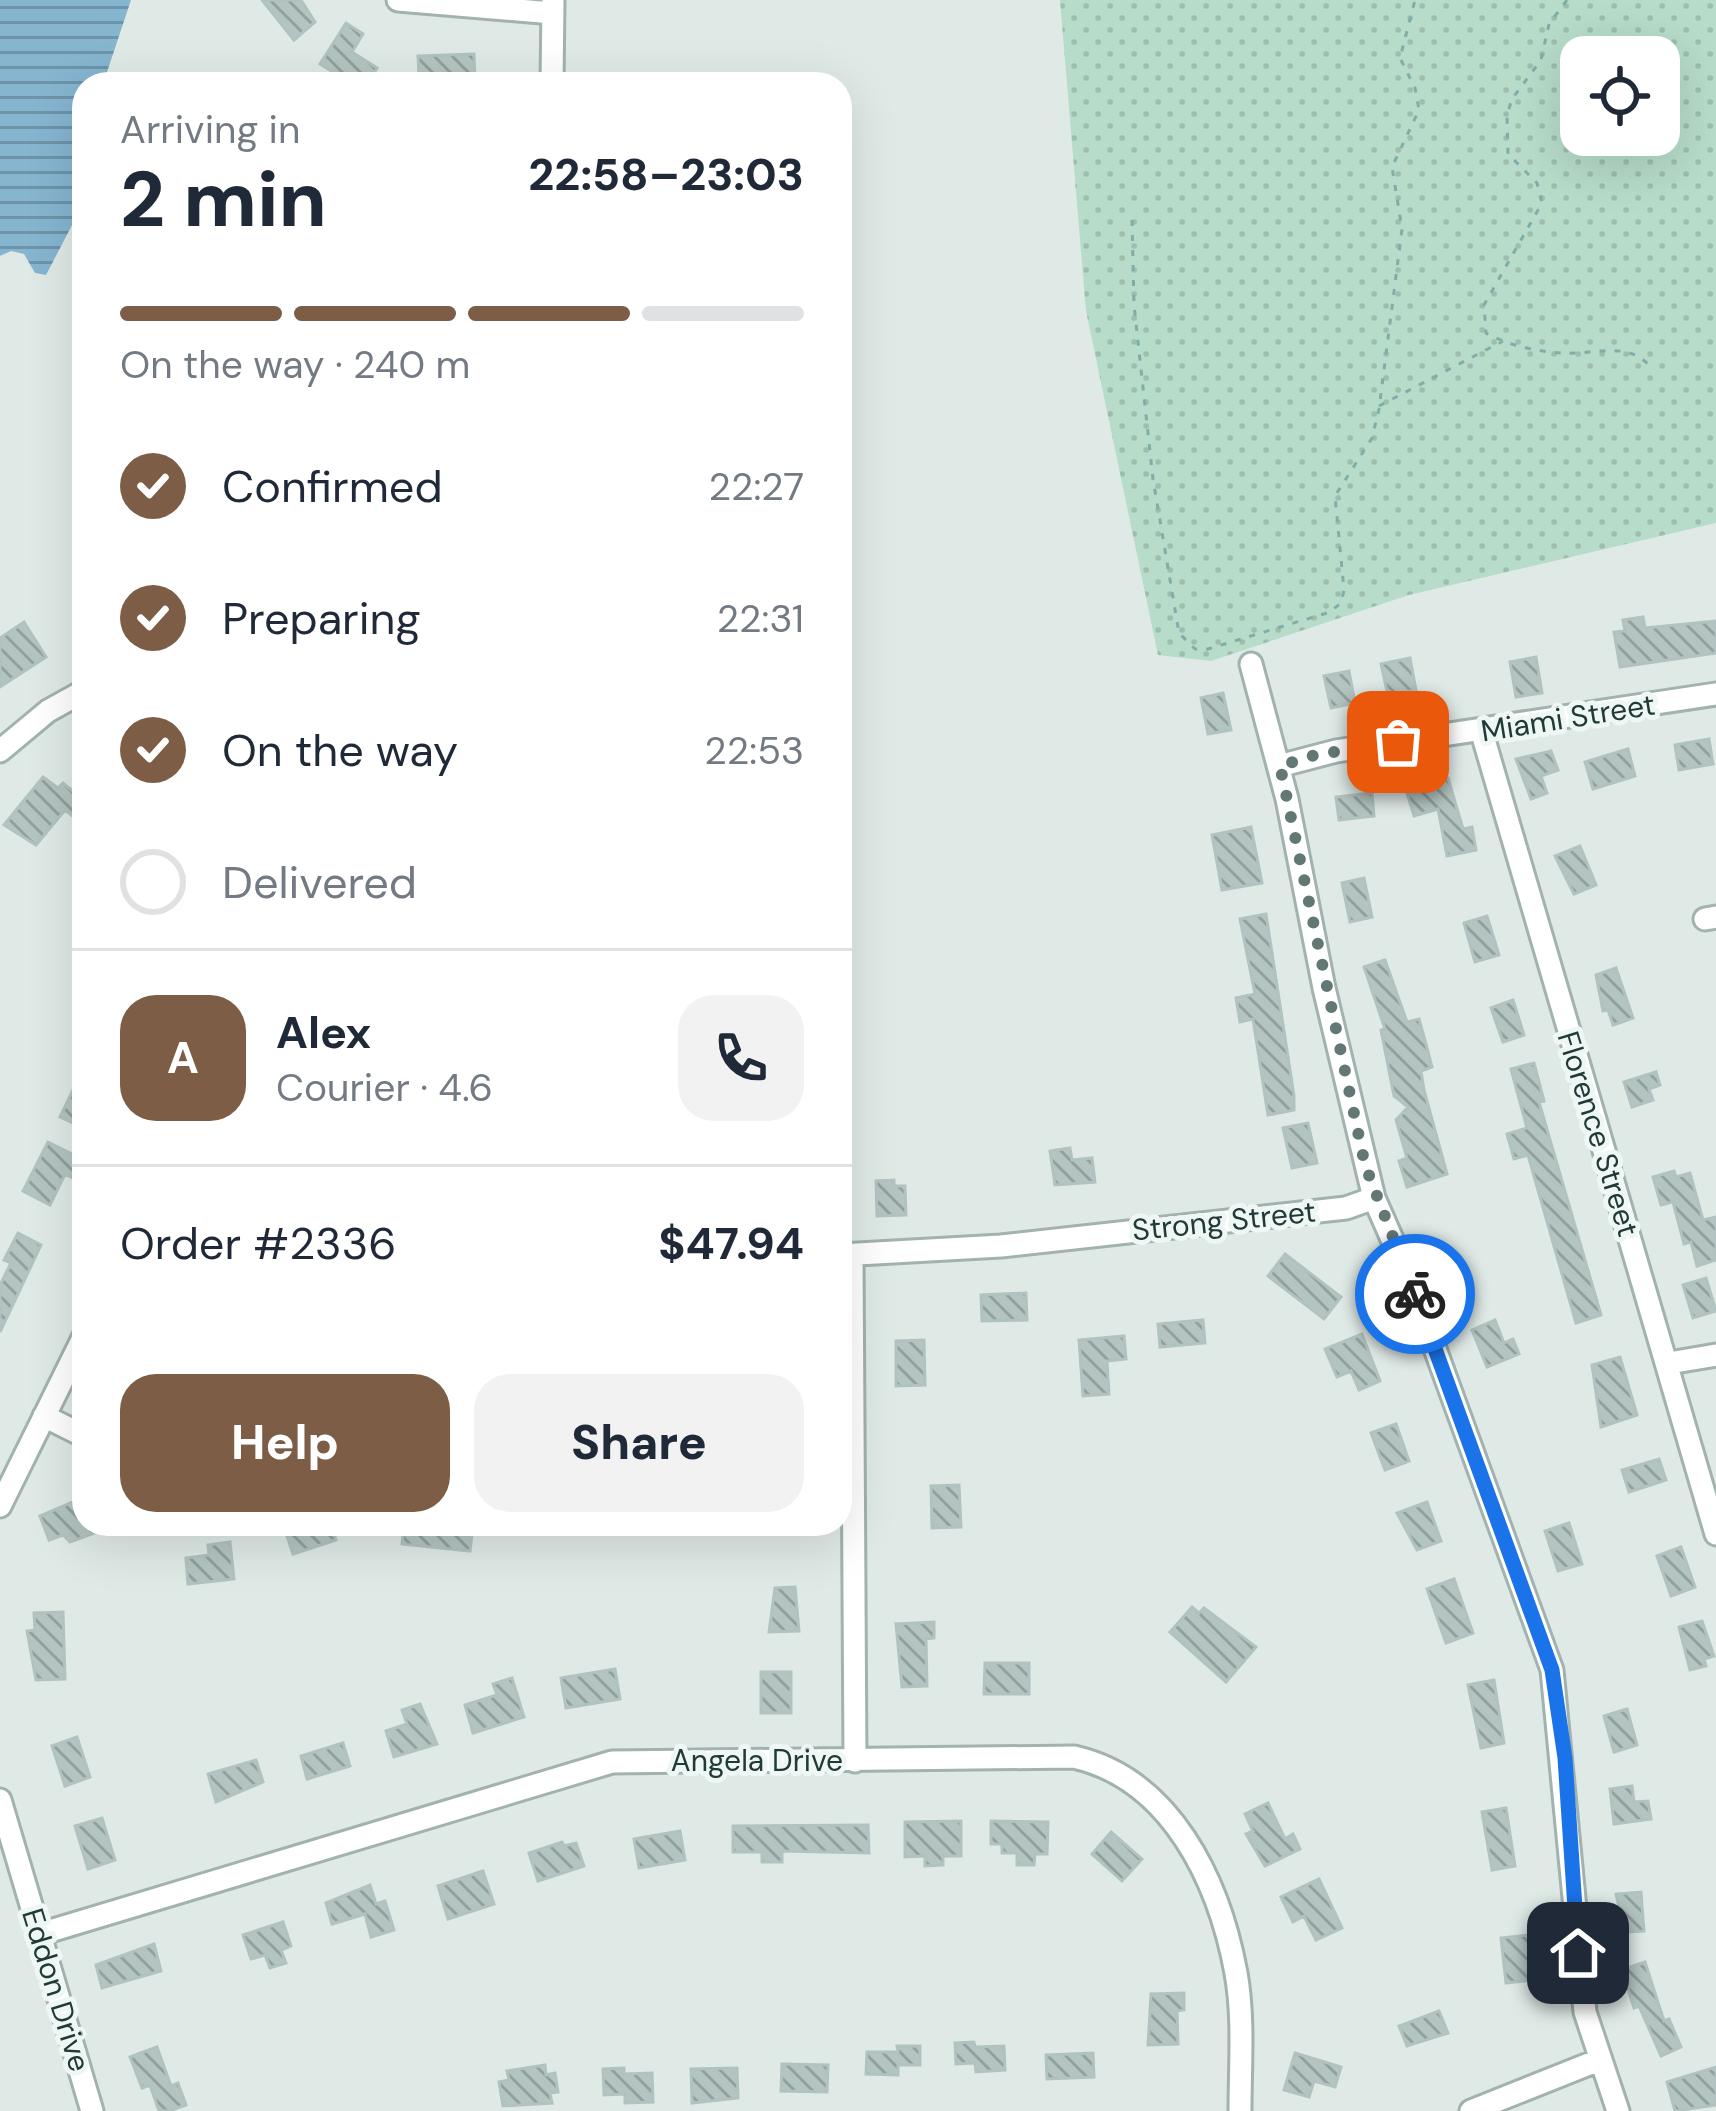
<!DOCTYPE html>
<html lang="en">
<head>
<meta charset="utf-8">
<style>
	:root { --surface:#fff; --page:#f2f2f3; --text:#1f2937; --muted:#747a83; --line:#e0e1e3; --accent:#7d5d45 }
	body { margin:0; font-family:"DM Sans",sans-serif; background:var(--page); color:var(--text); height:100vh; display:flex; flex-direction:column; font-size:45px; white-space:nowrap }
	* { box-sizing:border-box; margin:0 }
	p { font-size:39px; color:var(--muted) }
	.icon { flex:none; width:66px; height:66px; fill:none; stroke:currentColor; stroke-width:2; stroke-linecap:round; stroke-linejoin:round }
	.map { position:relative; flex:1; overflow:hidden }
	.sheet { position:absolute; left:72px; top:72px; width:780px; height:1464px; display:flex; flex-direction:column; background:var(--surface); border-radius:36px; box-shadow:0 12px 48px #0002 }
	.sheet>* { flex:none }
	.buttons { position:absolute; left:1560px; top:36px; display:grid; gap:24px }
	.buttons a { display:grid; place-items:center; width:120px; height:120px; border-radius:24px; background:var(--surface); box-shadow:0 12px 48px #0002; font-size:60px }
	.pin { position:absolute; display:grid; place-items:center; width:102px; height:102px; color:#fff; margin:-51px; border-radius:24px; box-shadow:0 6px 18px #0006 }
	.courier { position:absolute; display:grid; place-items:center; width:120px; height:120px; margin:-60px; border:9px solid #1a73e8; border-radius:50%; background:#fff; color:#222; box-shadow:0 3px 15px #0007 }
	.summary em { font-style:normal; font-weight:800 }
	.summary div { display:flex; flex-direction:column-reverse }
	.summary { display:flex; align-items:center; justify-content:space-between; height:204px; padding:0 48px }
	h1 { font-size:78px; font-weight:800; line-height:90px }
	.bar { display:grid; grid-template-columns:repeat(4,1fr); gap:18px 12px; align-content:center; height:144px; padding:0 48px }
	.bar i { height:15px; border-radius:9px; background:var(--line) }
	.bar .active { background:var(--accent) }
	.bar p { grid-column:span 4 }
	.line { display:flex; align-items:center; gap:30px; padding:0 48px; border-top:3px solid var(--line) }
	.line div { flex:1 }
	.round { display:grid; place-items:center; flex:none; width:126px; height:126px; border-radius:36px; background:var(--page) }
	ol { padding:0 48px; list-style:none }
	li { display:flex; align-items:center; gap:36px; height:132px }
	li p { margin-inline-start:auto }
	li .icon { padding:12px; border-radius:50%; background:var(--accent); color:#fff; stroke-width:4 }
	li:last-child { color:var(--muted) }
	li i { width:66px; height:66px; border:6px solid var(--line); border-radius:50% }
	.primary-button { display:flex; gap:24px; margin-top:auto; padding:24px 48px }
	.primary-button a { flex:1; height:138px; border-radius:36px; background:var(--accent); color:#fff; font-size:48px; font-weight:800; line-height:138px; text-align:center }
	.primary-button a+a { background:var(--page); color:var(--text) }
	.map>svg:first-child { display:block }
	.grass { fill:url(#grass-dots); fill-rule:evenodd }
	.water { fill:url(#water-rules) }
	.building { fill:url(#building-back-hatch); stroke:#b1c3c0; stroke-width:3 }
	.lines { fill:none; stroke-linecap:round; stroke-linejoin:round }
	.minor-casing { stroke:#a2b2af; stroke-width:27 }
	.path { stroke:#7faea9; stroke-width:3; stroke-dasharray:6 9; stroke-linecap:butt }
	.minor { stroke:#fff; stroke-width:21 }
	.done { stroke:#637875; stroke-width:12; stroke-dasharray:0 21.6 }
	.route { stroke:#1a73e8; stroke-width:15 }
	.labels { text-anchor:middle; stroke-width:10; stroke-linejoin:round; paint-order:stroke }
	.street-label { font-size:30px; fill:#203a38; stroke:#eff7f5 }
</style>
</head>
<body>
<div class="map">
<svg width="1716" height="2111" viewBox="0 0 1716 2111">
	<defs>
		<pattern id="grass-dots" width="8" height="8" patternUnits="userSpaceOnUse" patternTransform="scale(3)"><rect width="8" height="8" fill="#b7dcc9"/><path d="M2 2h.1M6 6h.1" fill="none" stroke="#9dbead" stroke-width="1.8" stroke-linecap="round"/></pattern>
		<pattern id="water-rules" width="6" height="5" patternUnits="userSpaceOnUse" patternTransform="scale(3)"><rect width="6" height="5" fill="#86b5d0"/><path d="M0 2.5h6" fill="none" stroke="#6d94aa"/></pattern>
		<pattern id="building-back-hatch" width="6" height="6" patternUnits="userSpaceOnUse" patternTransform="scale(3)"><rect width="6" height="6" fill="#b4c5c1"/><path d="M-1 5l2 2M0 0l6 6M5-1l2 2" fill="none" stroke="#92a19e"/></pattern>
	</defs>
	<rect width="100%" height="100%" fill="#dfeae7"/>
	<path class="grass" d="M 1060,0 L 1716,0 L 1716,523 L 1409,595 L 1211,661 L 1158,655 L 1086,311 ZM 1659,57 L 1659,135 L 1581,135 L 1581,57 Z"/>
	<path class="water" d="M 0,0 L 131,0 L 103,84 L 84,84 L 82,206 L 46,275 L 35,273 L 24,254 L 11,251 L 0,256 Z"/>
	<path class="building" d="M 262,0 L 301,0 L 315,22 L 294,40 Z
		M 346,23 L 363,34 L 352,52 L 377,68 L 367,84 L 352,84 L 320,64 Z
		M 474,54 L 475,80 L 419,76 L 418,56 Z
		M 1643,617 L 1645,628 L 1716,621 L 1716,653 L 1620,667 L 1614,632 L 1625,631 L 1623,620 Z
		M 24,622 L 46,657 L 0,687 L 0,638 Z
		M 1536,657 L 1542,693 L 1516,697 L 1510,662 Z
		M 1410,658 L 1416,690 L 1388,696 L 1381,664 Z
		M 1349,671 L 1355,703 L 1331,708 L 1324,676 Z
		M 1223,693 L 1231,730 L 1208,734 L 1201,698 Z
		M 1709,739 L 1713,764 L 1679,770 L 1675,745 Z
		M 1628,749 L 1635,776 L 1593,789 L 1585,762 Z
		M 1551,751 L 1558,770 L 1541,776 L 1547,793 L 1531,799 L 1516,759 Z
		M 43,777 L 58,788 L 63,783 L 84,800 L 84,807 L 75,818 L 65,810 L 36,845 L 4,825 Z
		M 1448,778 L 1463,829 L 1472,827 L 1476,850 L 1447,856 L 1438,809 L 1414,816 L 1406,790 Z
		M 1372,793 L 1374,816 L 1339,820 L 1336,797 Z
		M 1251,827 L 1262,883 L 1222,890 L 1212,835 Z
		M 1580,846 L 1596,885 L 1574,894 L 1555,856 Z
		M 1364,878 L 1372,917 L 1350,922 L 1342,883 Z
		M 1266,914 L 1294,1096 L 1294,1110 L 1268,1115 L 1253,1019 L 1240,1022 L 1236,998 L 1255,994 L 1240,919 Z
		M 1487,916 L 1499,955 L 1475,962 L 1464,923 Z
		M 1385,960 L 1407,1022 L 1419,1019 L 1426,1044 L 1432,1067 L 1421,1071 L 1424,1090 L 1447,1174 L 1407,1187 L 1399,1161 L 1407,1158 L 1396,1120 L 1408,1107 L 1394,1096 L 1381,1030 L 1385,1029 L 1364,967 Z
		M 1616,968 L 1633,1018 L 1613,1025 L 1608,1010 L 1603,1011 L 1596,975 Z
		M 1513,1000 L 1524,1035 L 1503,1042 L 1491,1008 Z
		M 1534,1063 L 1544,1101 L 1539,1102 L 1601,1315 L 1576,1323 L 1528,1155 L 1514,1159 L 1507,1134 L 1527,1128 L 1511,1069 Z
		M 84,1067 L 84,1128 L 60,1117 Z
		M 1656,1072 L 1660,1085 L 1649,1089 L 1653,1100 L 1632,1107 L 1624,1082 Z
		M 1308,1123 L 1317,1163 L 1292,1168 L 1283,1128 Z
		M 48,1142 L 84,1160 L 84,1184 L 65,1174 L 50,1205 L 23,1191 Z
		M 1070,1148 L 1072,1160 L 1092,1158 L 1095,1182 L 1055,1185 L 1050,1151 Z
		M 1674,1171 L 1676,1177 L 1690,1173 L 1703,1220 L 1716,1217 L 1716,1260 L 1697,1266 L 1691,1242 L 1684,1244 L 1673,1202 L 1661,1205 L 1653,1177 Z
		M 894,1180 L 894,1186 L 905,1186 L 906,1215 L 877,1216 L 876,1181 Z
		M 18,1233 L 41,1245 L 0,1332 L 0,1285 L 11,1263 L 4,1260 Z
		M 1285,1254 L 1341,1297 L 1324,1319 L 1268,1276 Z
		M 1706,1278 L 1716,1311 L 1693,1318 L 1683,1285 Z
		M 1026,1293 L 1027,1320 L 982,1321 L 981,1295 Z
		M 1203,1320 L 1205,1343 L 1160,1347 L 1158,1324 Z
		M 1495,1320 L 1504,1343 L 1513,1339 L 1519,1354 L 1487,1367 L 1472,1330 Z
		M 1362,1334 L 1380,1381 L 1359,1390 L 1351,1371 L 1337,1377 L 1325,1349 Z
		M 1124,1336 L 1126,1359 L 1107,1361 L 1109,1394 L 1083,1396 L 1079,1340 Z
		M 924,1340 L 925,1385 L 896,1386 L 896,1341 Z
		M 1620,1357 L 1637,1415 L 1601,1427 L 1592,1365 Z
		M 1396,1424 L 1409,1461 L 1385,1470 L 1371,1433 Z
		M 1659,1459 L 1666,1480 L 1629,1492 L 1622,1470 Z
		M 959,1485 L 961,1527 L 932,1528 L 931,1486 Z
		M 84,1497 L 84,1524 L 113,1526 L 70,1542 L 63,1535 L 49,1540 L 40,1516 Z
		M 1427,1502 L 1441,1541 L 1417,1550 L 1397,1513 Z
		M 1569,1523 L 1582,1564 L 1558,1571 L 1545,1531 Z
		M 304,1524 L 331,1524 L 336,1540 L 293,1554 L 285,1530 Z
		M 404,1524 L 473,1525 L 470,1551 L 402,1544 Z
		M 230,1542 L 234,1579 L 188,1584 L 186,1558 L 209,1555 L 208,1545 Z
		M 1681,1547 L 1695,1587 L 1671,1596 L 1657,1556 Z
		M 1454,1579 L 1473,1633 L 1446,1643 L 1427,1589 Z
		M 795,1587 L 799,1631 L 769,1632 L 775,1588 Z
		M 1192,1607 L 1199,1613 L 1204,1608 L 1256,1647 L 1226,1682 L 1170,1632 Z
		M 63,1612 L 65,1679 L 36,1680 L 27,1631 L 35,1630 L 34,1613 Z
		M 1702,1621 L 1714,1656 L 1704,1659 L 1706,1666 L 1690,1670 L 1679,1627 Z
		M 934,1622 L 934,1638 L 926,1639 L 927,1686 L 902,1687 L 896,1624 Z
		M 985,1663 L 1029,1663 L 1029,1694 L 984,1694 Z
		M 615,1669 L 620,1699 L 566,1708 L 561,1678 Z
		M 761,1672 L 791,1672 L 791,1713 L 761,1713 Z
		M 512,1678 L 524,1717 L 473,1733 L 465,1705 L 497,1695 L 493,1684 Z
		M 1494,1680 L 1504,1743 L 1481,1748 L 1468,1685 Z
		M 420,1704 L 437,1744 L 394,1757 L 386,1731 L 407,1724 L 402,1710 Z
		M 1627,1709 L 1637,1745 L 1614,1752 L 1604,1716 Z
		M 77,1737 L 90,1777 L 65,1786 L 52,1746 Z
		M 343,1743 L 350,1766 L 307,1779 L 301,1756 Z
		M 256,1760 L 263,1782 L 216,1802 L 208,1774 Z
		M 1632,1786 L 1634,1802 L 1648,1801 L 1651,1819 L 1614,1824 L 1610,1789 Z
		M 1268,1803 L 1285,1839 L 1293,1834 L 1300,1849 L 1265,1866 L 1246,1834 L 1253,1831 L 1245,1814 Z
		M 1506,1808 L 1515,1866 L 1492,1870 L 1482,1812 Z
		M 102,1818 L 115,1860 L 88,1869 L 75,1826 Z
		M 961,1821 L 961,1856 L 943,1856 L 943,1865 L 925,1866 L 925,1856 L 905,1857 L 905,1822 Z
		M 991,1821 L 1048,1822 L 1047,1854 L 1035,1854 L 1034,1865 L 1017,1865 L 1017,1853 L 1002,1853 L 1002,1844 L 991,1844 Z
		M 868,1825 L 869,1853 L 782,1851 L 782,1862 L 762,1862 L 762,1852 L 733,1852 L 733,1826 Z
		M 680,1831 L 685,1860 L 639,1868 L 634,1839 Z
		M 1111,1832 L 1142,1859 L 1122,1881 L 1092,1854 Z
		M 562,1842 L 564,1846 L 576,1843 L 584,1866 L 538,1881 L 529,1853 Z
		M 483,1871 L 494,1904 L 448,1919 L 438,1886 Z
		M 1319,1879 L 1342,1928 L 1316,1940 L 1304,1916 L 1293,1922 L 1281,1897 Z
		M 370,1885 L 376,1904 L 385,1901 L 394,1930 L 371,1937 L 365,1914 L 332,1924 L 326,1903 Z
		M 1641,1892 L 1644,1931 L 1625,1932 L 1616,1894 Z
		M 283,1922 L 291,1946 L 281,1950 L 286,1963 L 270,1968 L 265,1955 L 251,1959 L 243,1935 Z
		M 1528,1935 L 1534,1980 L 1506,1983 L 1501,1938 Z
		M 154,1944 L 161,1971 L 102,1988 L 96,1965 Z
		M 1645,1962 L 1664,2021 L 1669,2019 L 1681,2047 L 1661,2056 L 1639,2006 L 1634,2008 L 1622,1970 Z
		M 1184,1993 L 1184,2010 L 1177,2011 L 1178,2044 L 1148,2045 L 1151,1994 Z
		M 1439,2011 L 1448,2033 L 1407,2046 L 1399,2026 Z
		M 974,2042 L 975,2047 L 1004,2046 L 1005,2070 L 976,2072 L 975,2063 L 956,2064 L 955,2043 Z
		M 897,2046 L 920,2046 L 920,2065 L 898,2065 L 898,2075 L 866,2074 L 867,2052 L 898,2052 Z
		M 157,2047 L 171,2086 L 178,2083 L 186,2105 L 169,2111 L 159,2111 L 150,2085 L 142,2088 L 130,2057 Z
		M 1093,2053 L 1094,2077 L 1047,2079 L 1046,2055 Z
		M 1295,2053 L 1341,2067 L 1335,2087 L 1314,2081 L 1309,2097 L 1284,2090 Z
		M 782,2064 L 828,2065 L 827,2092 L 781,2091 Z
		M 545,2065 L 546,2075 L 555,2073 L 558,2092 L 550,2093 L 552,2103 L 503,2106 L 499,2082 L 509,2080 L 507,2071 Z
		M 1716,2067 L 1716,2105 L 1675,2111 L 1667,2082 Z
		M 624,2068 L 624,2074 L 652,2073 L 653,2102 L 625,2103 L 625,2094 L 604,2095 L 603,2069 Z
		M 737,2068 L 738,2098 L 692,2103 L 691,2069 Z"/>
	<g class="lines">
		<g class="minor-casing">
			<path id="minor" d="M 398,0 L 553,13
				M 552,84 L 553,1
				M 1251,664 L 1287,799 L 1324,988 L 1374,1198 L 1410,1280 L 1552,1670 L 1585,2012 L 1618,2111
				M 1482,733 L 1716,1534
				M 0,751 L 48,711 L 84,691
				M 1279,766 L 1336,751 L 1716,694
				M 1705,919 L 1716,917
				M 840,1255 L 1001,1246 L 1346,1208 L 1374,1198
				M 852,1255 L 855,1761
				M 1669,1363 L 1716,1355
				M 44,1416 L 84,1436
				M 0,1506 L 84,1336
				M 0,1800 L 92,2111
				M 40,1934 L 612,1762 L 1074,1757 C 1171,1779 1219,1881 1236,1973 C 1244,2018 1240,2065 1240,2111
				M 1471,2111 L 1599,2060"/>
		</g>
		<path class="path" d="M 1567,0 L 1549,24 L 1541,60 L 1512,99 L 1507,115 L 1508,154 L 1537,183 L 1542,203 L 1484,305 L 1486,333 C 1507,345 1539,352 1563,353 C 1592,355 1625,341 1648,364
			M 1132,220 L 1134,305 L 1153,479 L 1179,633 L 1195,649 L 1208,649 L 1330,612 L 1341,603 L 1344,590 L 1335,496 L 1372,438 L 1379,409 L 1402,229 L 1392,167 L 1419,110 L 1415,88 L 1400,58 L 1415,0
			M 1379,406 L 1503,341"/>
		<use href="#minor" class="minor"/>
	</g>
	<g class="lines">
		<path class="done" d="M 1398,742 L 1315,755 L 1280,766 L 1365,1165 L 1415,1294"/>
		<path class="route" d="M 1415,1294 L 1552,1670 L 1565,1758 L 1578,1953"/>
	</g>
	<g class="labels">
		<g class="street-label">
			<text transform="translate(1568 718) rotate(-9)" y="10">Miami Street</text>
			<text transform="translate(1598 1134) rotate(73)" y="10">Florence Street</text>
			<text transform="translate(1224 1221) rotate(-6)" y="10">Strong Street</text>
			<text x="757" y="1771">Angela Drive</text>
			<text transform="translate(56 1990) rotate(73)" y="10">Eddon Drive</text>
		</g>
	</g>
</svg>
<div class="buttons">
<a><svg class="icon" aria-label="locate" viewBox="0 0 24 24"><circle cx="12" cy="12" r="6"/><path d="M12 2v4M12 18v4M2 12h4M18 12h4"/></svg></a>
</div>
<div class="pin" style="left:1398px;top:742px;background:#ea580c"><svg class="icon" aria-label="bag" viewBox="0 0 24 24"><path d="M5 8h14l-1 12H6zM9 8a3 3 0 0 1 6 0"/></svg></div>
<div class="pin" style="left:1578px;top:1953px;background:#1f2937"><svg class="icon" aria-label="home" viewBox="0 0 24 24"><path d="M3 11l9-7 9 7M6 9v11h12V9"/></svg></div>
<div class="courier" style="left:1415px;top:1294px"><svg class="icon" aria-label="bike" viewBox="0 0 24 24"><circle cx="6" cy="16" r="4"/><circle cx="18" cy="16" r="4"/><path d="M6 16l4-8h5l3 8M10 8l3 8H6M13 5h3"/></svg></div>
<section class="sheet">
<div class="summary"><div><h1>2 min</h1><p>Arriving in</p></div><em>22:58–23:03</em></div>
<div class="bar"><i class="active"></i><i class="active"></i><i class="active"></i><i></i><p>On the way · 240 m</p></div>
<ol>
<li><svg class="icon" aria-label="check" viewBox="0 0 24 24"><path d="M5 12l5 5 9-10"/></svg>Confirmed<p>22:27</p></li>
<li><svg class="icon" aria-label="check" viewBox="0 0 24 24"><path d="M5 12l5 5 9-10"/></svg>Preparing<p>22:31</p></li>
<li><svg class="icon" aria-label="check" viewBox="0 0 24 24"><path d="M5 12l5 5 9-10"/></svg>On the way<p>22:53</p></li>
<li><i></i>Delivered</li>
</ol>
<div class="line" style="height:216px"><b class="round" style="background:var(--accent);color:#fff">A</b><div><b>Alex</b><p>Courier · 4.6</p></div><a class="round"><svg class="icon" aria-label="phone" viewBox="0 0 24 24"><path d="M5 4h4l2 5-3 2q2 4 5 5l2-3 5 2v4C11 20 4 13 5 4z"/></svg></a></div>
<div class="line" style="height:156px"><div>Order #2336</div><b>$47.94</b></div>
<div class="primary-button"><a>Help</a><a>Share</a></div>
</section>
</div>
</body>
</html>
